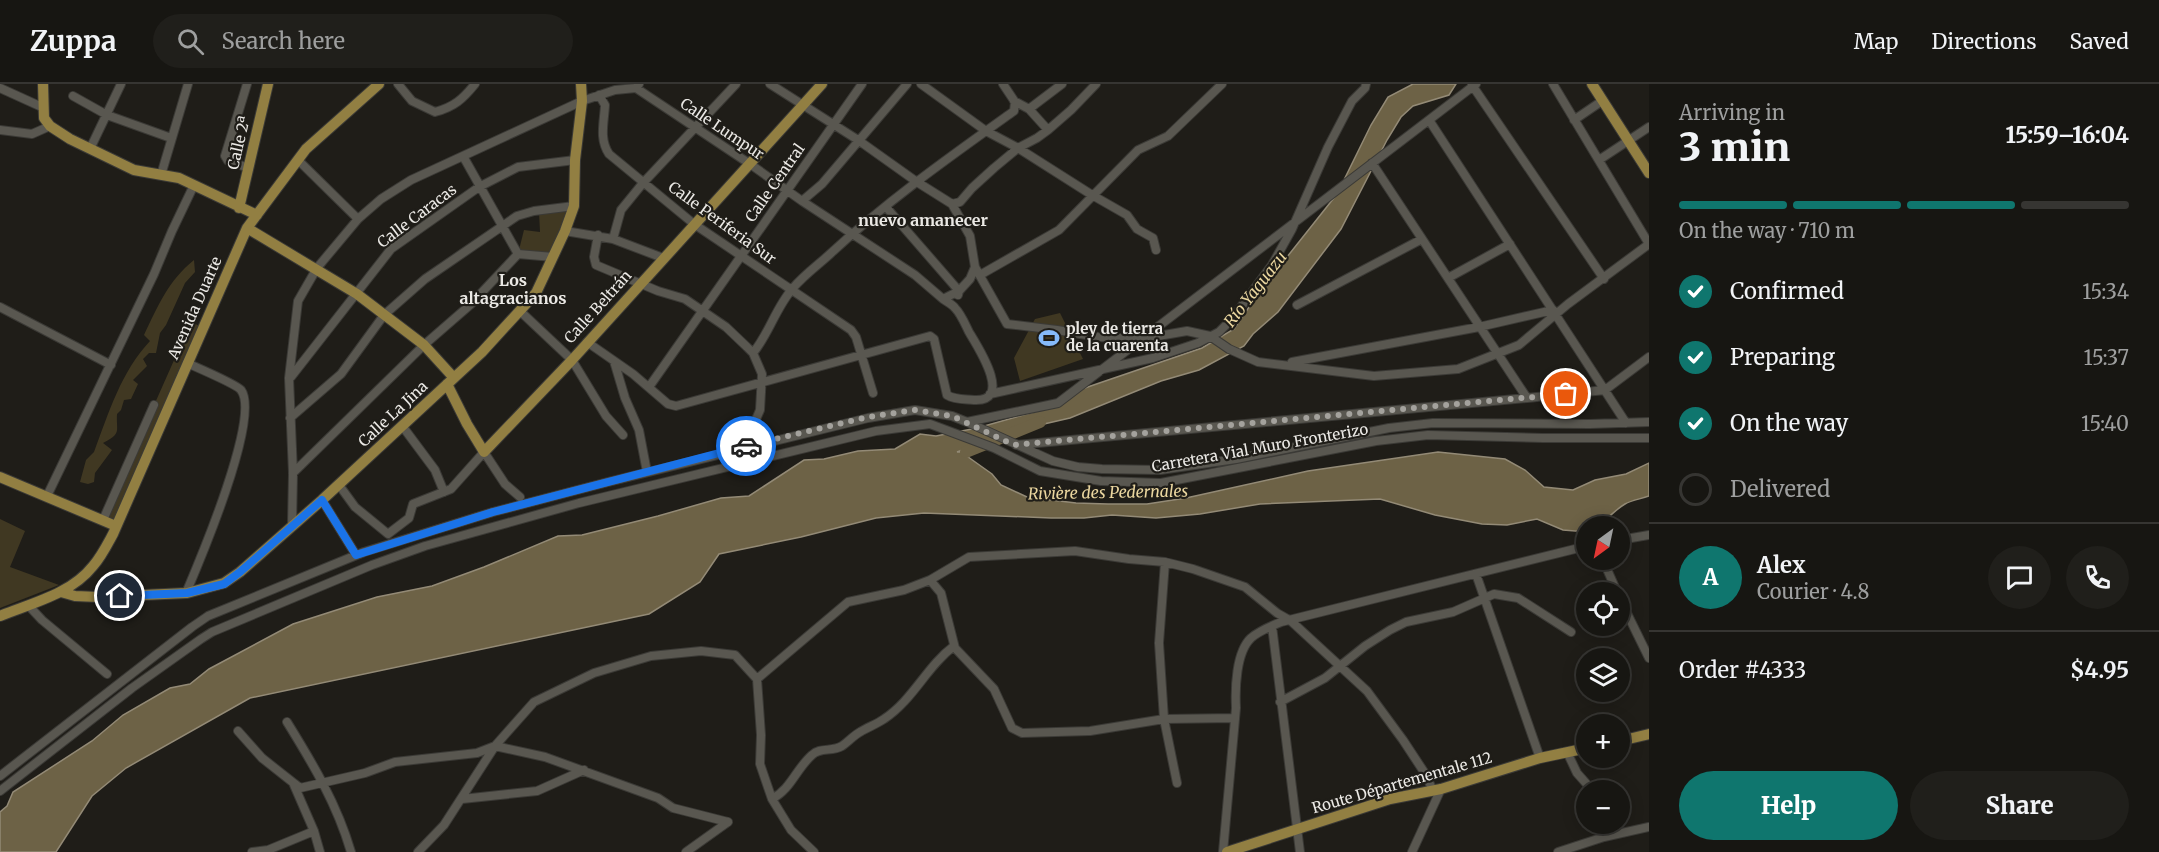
<!DOCTYPE html>
<html lang="en">
<head>
<meta charset="utf-8">
<style>
	:root { --surface:#171612; --page:#201f1b; --text:#f1f3f6; --muted:#9e9f9f; --line:#363532; --accent:#0f766e }
	body { margin:0; font-family:Merriweather,serif; background:var(--page); color:var(--text); height:100vh; display:flex; flex-direction:column; font-size:22px; white-space:nowrap }
	* { box-sizing:border-box; margin:0 }
	p { font-size:20px; color:var(--muted) }
	.icon { flex:none; width:33px; height:33px; fill:none; stroke:currentColor; stroke-width:2; stroke-linecap:round; stroke-linejoin:round }
	.map { position:relative; flex:1; overflow:hidden }
	.details { display:flex; flex-direction:column; background:var(--surface); width:510px }
	.details>* { flex:none }
	.needle { width:39px; rotate:213deg }
	.fabs { position:absolute; left:1576px; top:432px; display:grid; gap:12px }
	.fabs a { display:grid; place-items:center; width:54px; height:54px; border-radius:50%; background:var(--surface); box-shadow:0 3px 15px #0003,0 0 0 2px var(--line); font-size:30px }
	.pin { position:absolute; display:grid; place-items:center; width:51px; height:51px; color:#fff; margin:-26px; border:3px solid #fff; border-radius:50%; box-shadow:0 2px 6px #0007 }
	.courier { position:absolute; display:grid; place-items:center; width:60px; height:60px; margin:-30px; border:4px solid #1a73e8; border-radius:50%; background:#fff; color:#222; box-shadow:0 2px 8px #0007 }
	.summary em { font-style:normal; font-weight:800 }
	.summary div { display:flex; flex-direction:column-reverse }
	.summary { display:flex; align-items:center; justify-content:space-between; height:102px; padding:0 30px }
	h1 { font-size:39px; font-weight:800; line-height:45px }
	.bar { display:grid; grid-template-columns:repeat(4,1fr); gap:9px 6px; align-content:center; height:72px; padding:0 30px }
	.bar i { height:8px; border-radius:4px; background:var(--line) }
	.bar .on { background:var(--accent) }
	.bar p { grid-column:span 4 }
	.line { display:flex; align-items:center; gap:15px; padding:0 30px; border-top:2px solid var(--line) }
	.line div { flex:1 }
	.round { display:grid; place-items:center; flex:none; width:63px; height:63px; border-radius:32px; background:var(--page) }
	ol { padding:0 30px; list-style:none }
	li { display:flex; align-items:center; gap:18px; height:66px }
	li p { margin-inline-start:auto }
	li .icon { padding:6px; border-radius:50%; background:var(--accent); color:#fff; stroke-width:4 }
	li:last-child { color:var(--muted) }
	li i { width:33px; height:33px; border:3px solid var(--line); border-radius:50% }
	.cta { display:flex; gap:12px; margin-top:auto; padding:12px 30px }
	.cta a { flex:1; height:69px; border-radius:36px; background:var(--accent); color:#fff; font-size:24px; font-weight:800; line-height:69px; text-align:center }
	.cta a+a { background:var(--page); color:var(--text) }
	header { display:flex; align-items:center; gap:36px; box-sizing:border-box; height:84px; padding:0 30px; background:var(--surface); border-bottom:2px solid var(--line) }
	header strong { font-size:28px }
	nav { display:flex; gap:33px; margin-inline-start:auto; font-size:21px }
	.search { width:420px; height:54px; background:var(--page); display:flex; align-items:center; gap:15px; box-sizing:border-box; padding:0 21px; border-radius:33px; color:var(--muted); font-size:22px }
	main { display:flex; flex:1; min-height:0 }
	.map>svg:first-child { display:block }
	.green { fill:#403822 }
	.water { fill:#6d6246; stroke:#938a76; stroke-width:1.5 }
	.lines { fill:none; stroke-linecap:round; stroke-linejoin:round }
	.river { stroke:#6d6246; stroke-width:12 }
	.minor-casing { stroke:#3b3a36; stroke-width:10 }
	.major-casing { stroke:#3b3a36; stroke-width:12 }
	.minor { stroke:#595750; stroke-width:8 }
	.major { stroke:#927f42; stroke-width:10 }
	.done { stroke:#a4a29d; stroke-width:6; stroke-dasharray:0 10.8 }
	.route { stroke:#1a73e8; stroke-width:8 }
	.labels { text-anchor:middle; stroke-width:4.5; stroke-linejoin:round; paint-order:stroke }
	.street-label { font-size:15px; fill:#ebe9e5; stroke:#1f1d18 }
	.poi-label { font-size:15px; font-weight:bold; fill:#ebe9e5; stroke:#1f1d18; text-anchor:start }
	.neighbourhood-label { font-size:16px; font-weight:bold; fill:#ebe9e5; stroke:#1f1d18 }
	.water-label { font-size:16px; font-style:italic; fill:#ead69f; stroke:#1f1d18 }
</style>
</head>
<body>
<header>
<strong>Zuppa</strong>
<div class="search"><svg class="icon" aria-label="search" viewBox="0 0 24 24"><circle cx="10" cy="10" r="6"/><path d="M15 15l6 6"/></svg>Search here</div>
<nav><a>Map</a><a>Directions</a><a>Saved</a></nav>
</header>
<main>
<div class="map">
<svg width="1649" height="768" viewBox="0 0 1649 768">
	<rect width="100%" height="100%" fill="#1f1d18"/>
	<path class="green" d="M 570,123 L 553,173 L 518,170 L 524,146 L 540,148 L 539,127 Z
		M 194,176 L 195,188 L 185,199 L 166,241 L 160,249 L 156,269 L 149,269 L 143,275 L 147,282 L 133,296 L 138,300 L 131,315 L 124,316 L 121,326 L 117,330 C 116,348 122,349 103,359 L 112,366 L 95,389 L 94,398 L 88,400 L 80,398 L 86,376 L 94,368 C 109,328 121,288 150,257 L 144,251 C 158,222 168,197 194,176 Z
		M 1060,229 L 1083,275 L 1020,297 L 1014,274 L 1035,235 Z
		M 191,238 L 202,243 L 116,442 L 103,436 Z
		M 0,435 L 25,447 L 10,483 L 59,501 L 0,524 Z"/>
	<path class="water" d="M 1413,0 L 1456,0 L 1449,11 L 1413,22 L 1401,33 L 1387,56 L 1341,145 L 1278,228 L 1253,250 L 1244,262 L 1199,286 L 1161,297 L 1070,334 L 1018,346 L 957,368 L 961,368 L 992,390 L 1001,401 L 1027,413 L 1076,419 L 1108,420 L 1147,420 L 1186,414 L 1308,387 L 1438,368 L 1505,375 L 1525,386 L 1544,403 L 1573,406 L 1595,396 L 1626,390 L 1649,379 L 1649,412 C 1641,415 1632,416 1625,420 C 1611,428 1605,442 1587,442 L 1587,448 L 1563,446 L 1537,435 L 1507,441 L 1482,440 L 1435,431 L 1380,415 L 1260,420 L 1200,430 L 1156,434 L 1112,431 L 1084,434 L 1051,434 L 924,429 L 876,434 L 801,453 L 719,470 L 700,498 L 649,530 L 250,614 L 126,684 L 92,712 L 56,768 L 0,768 L 0,728 L 7,722 L 13,708 L 92,657 L 123,631 L 170,604 L 190,600 L 209,585 L 293,540 L 377,513 L 432,502 L 484,483 L 558,452 L 582,451 L 658,432 L 721,414 L 749,412 L 804,376 L 824,375 L 858,367 L 895,365 L 920,350 L 936,352 L 977,344 L 1052,323 L 1076,307 L 1202,264 L 1234,245 L 1260,207 L 1337,110 L 1371,41 L 1388,13 Z"/>
	<g class="lines">
		<path class="river" d="M 966,368 L 1040,338"/>
		<g class="minor-casing">
			<path id="minor" d="M 247,0 L 225,72 L 228,77 L 249,84
				M 398,0 L 412,17 L 435,28 C 454,23 463,15 475,0
				M 921,0 L 986,47 L 1018,64 L 1092,111 L 1127,131 L 1137,145 L 1153,154 L 1156,166
				M 1553,0 L 1649,160
				M 1472,1 L 1604,195
				M 0,4 L 44,24
				M 636,4 L 750,80 L 802,117 L 915,191 L 943,215 L 959,207 L 970,195 L 975,183 L 970,152 L 952,120 L 917,98 L 858,56 L 770,0
				M 599,11 L 605,21 C 604,39 599,55 609,70 L 694,140 L 851,246 L 856,253 L 873,309
				M 73,12 L 107,31 L 171,54
				M 1014,17 L 1029,25 L 1048,46
				M 1029,25 L 1062,0
				M 1429,36 L 1626,339
				M 1574,36 L 1602,17
				M 0,46 L 32,50 L 50,42
				M 90,65 L 121,0
				M 463,72 L 518,170
				M 298,76 L 358,135
				M 1599,76 L 1649,43
				M 1372,79 L 1527,314 L 1605,306 L 1649,273
				M 161,91 L 188,0
				M 802,117 L 822,100 L 907,0
				M 952,120 L 960,118 L 972,104 L 994,84 L 1018,64 L 1037,54 L 1048,46 L 1071,26 L 1096,0
				M 886,123 L 959,207 L 958,211
				M 565,147 L 613,155 L 663,174
				M 598,151 L 594,173 L 596,181 L 658,207 L 685,215 L 726,243 L 747,263 L 753,269 L 762,290 L 760,326 L 751,347
				M 613,155 L 621,126 L 643,99 L 736,0
				M 975,183 L 1007,240 L 1057,246 L 1098,253 L 1141,255 L 1187,247 L 1210,252 L 1229,265 L 1258,278 L 1374,292 L 1458,285 L 1519,261 L 1568,220 L 1649,160
				M 980,191 L 1059,146 L 1138,66 L 1168,52 L 1222,0
				M 1448,194 L 1510,160
				M 1297,221 L 1422,155
				M 0,223 L 111,281
				M 521,228 L 572,276 L 606,332 L 623,351
				M 587,258 L 633,290 L 668,320 L 676,322 L 930,252 L 934,255 L 947,311 C 955,316 965,315 974,316 C 1014,318 978,263 969,248 C 965,240 961,230 955,224 C 952,220 947,218 943,215
				M 753,269 C 769,250 776,223 793,204 C 804,191 818,181 830,170 C 887,117 951,72 1014,27 L 1015,18 L 1003,0
				M 614,277 L 625,314 L 639,346 L 647,388
				M 1292,278 L 1479,243 L 1553,226
				M 291,293 L 391,165 L 479,103 L 518,83 L 575,76
				M 649,303 L 862,0
				M 990,310 L 1153,274 L 1198,259 L 1219,248 L 1232,235 L 1272,181 L 1292,145 L 1328,63 L 1352,17 L 1365,4 L 1366,0
				M 290,334 L 341,290 L 384,231 L 425,195 L 517,132 L 534,127 L 574,122
				M 967,338 L 1058,319 L 1476,0
				M 403,343 L 435,386 L 444,408
				M 1016,361 L 1527,314
				M 293,389 L 424,261 L 470,221 L 518,170 L 553,173
				M 339,401 L 355,423 L 388,450 L 409,434 L 413,420 L 451,405 L 484,368 L 505,400 L 520,413
				M 47,412 L 154,190 L 172,147 L 194,101
				M 322,416 L 356,471
				M 103,436 L 154,321
				M 292,442 L 293,389 L 289,294 L 298,217 L 317,184 L 358,135 L 381,115 L 411,96 L 582,17 L 615,6 L 636,4 L 639,0
				M 1620,456 L 1649,451
				M 1603,476 L 1617,508
				M 1165,478 L 1159,559 L 1164,635 L 1235,634
				M 1476,490 L 1540,674
				M 930,496 L 941,509 L 955,564 L 994,605 L 1012,644 L 1022,649 L 1090,647 L 1164,635 L 1177,699
				M 186,509 C 200,476 261,333 241,306 C 236,300 198,284 187,279
				M 1620,515 L 1649,574
				M 28,521 L 42,536 L 107,590
				M 1272,542 L 1300,768
				M 757,595 L 848,518 L 904,506 L 930,496 L 969,473 L 1075,467 L 1129,475 L 1165,478 L 1193,485 L 1245,503 L 1277,529 L 1291,537 L 1367,607 L 1403,656 L 1426,691 L 1433,707
				M 1280,618 L 1325,594 L 1365,562 L 1390,546 L 1406,538 L 1453,528 L 1494,510 L 1518,514 L 1571,548
				M 287,638 C 313,680 337,720 351,768
				M 238,647 L 262,674 L 300,704 L 365,689 L 395,678 L 477,669 L 495,662 L 545,673 L 658,714 L 673,724 L 728,738
				M 1567,668 L 1577,689 L 1592,706
				M 0,692 L 192,543 L 208,532 L 364,468 L 493,428 L 608,398 L 868,334 L 915,326 L 952,332 L 967,338 L 1053,377 L 1078,383 L 1102,385 L 1160,386 L 1236,375 L 1389,344 L 1433,339 L 1590,340 L 1649,338
				M 294,701 L 314,747 L 320,768
				M 0,707 L 132,604 L 201,555 L 212,548 L 372,481 L 425,462 L 579,419 L 876,347 L 930,340 L 994,364 L 1040,387 L 1101,397 L 1161,399 L 1376,357 L 1428,351 L 1543,354 L 1649,354
				M 462,715 L 537,707 L 584,686
				M 772,715 C 791,705 796,685 812,671 C 820,663 832,668 842,662 C 848,658 853,652 860,648 C 868,643 877,640 884,635 C 913,616 927,582 954,562
				M 252,768 L 268,766 L 314,747
				M 418,768 L 444,741 L 495,662 L 534,618 L 594,589 L 651,572 L 701,567 L 735,571 L 757,595 L 761,651 L 760,680 L 772,715 L 791,746 L 814,768
				M 686,768 L 728,738
				M 1223,768 L 1236,624 C 1235,604 1236,568 1251,554 C 1259,547 1271,542 1281,538 L 1587,462
				M 1412,768 L 1441,705
				M 1558,768 L 1604,753 L 1649,743"/>
		</g>
		<g class="major-casing">
			<path id="major" d="M 43,0 L 44,34 L 50,42 L 70,55 L 134,86 L 179,94 L 257,131
				M 1592,0 L 1649,89
				M 239,124 L 268,0
				M 247,144 L 357,210 L 424,261 L 454,294
				M 447,300 L 467,340 L 484,368 L 572,276 L 822,0
				M 0,393 L 116,442
				M 61,508 L 75,512 L 98,513 L 187,509 L 224,499 L 240,488 L 322,416 L 482,268 L 536,209 L 565,147 L 574,122 L 575,76 L 582,17 L 581,0
				M 0,532 C 32,519 71,510 93,482 C 101,473 107,461 113,450 L 247,144 L 306,65 L 379,0
				M 1620,657 L 1649,650
				M 1227,768 L 1390,715 L 1441,705 L 1540,674 L 1587,664"/>
		</g>
		<use href="#minor" class="minor"/>
		<use href="#major" class="major"/>
	</g>
	<g class="lines">
		<path class="done" d="M 746,362 L 868,333 L 915,326 L 952,332 L 1014,361 L 1566,310"/>
		<path class="route" d="M 120,512 L 187,509 L 224,500 L 240,488 L 322,416 L 356,471 L 493,428 L 746,362"/>
	</g>
	<defs>
		<g id="stadium-bare" transform="scale(1.62)"><path d="M0-5a6.5 5 0 1 0 0 10a6.5 5 0 1 0 0-10ZM-3.5-1.8h7v3.6h-7Z" fill="#86bbfb" stroke="#1f1d18" stroke-width="2.5" paint-order="stroke"/></g>
	</defs>
	<g fill-rule="evenodd">
		<use href="#stadium-bare" x="1049" y="254"/>
	</g>
	<g class="labels">
		<g class="street-label">
			<text transform="translate(722 45) rotate(34)" y="5">Calle Lumpur</text>
			<text transform="translate(239 59) rotate(-77)" y="5">Calle 2ª</text>
			<text transform="translate(775 99) rotate(-55)" y="5">Calle Central</text>
			<text transform="translate(417 132) rotate(-37)" y="5">Calle Caracas</text>
			<text transform="translate(722 139) rotate(36)" y="5">Calle Periferia Sur</text>
			<text transform="translate(598 223) rotate(-48)" y="5">Calle Beltrán</text>
			<text transform="translate(195 224) rotate(-66)" y="5">Avenida Duarte</text>
			<text transform="translate(393 330) rotate(-43)" y="5">Calle La Jina</text>
			<text transform="translate(1260 364) rotate(-10)" y="5">Carretera Vial Muro Fronterizo</text>
			<text transform="translate(1402 699) rotate(-16)" y="5">Route Départementale 112</text>
		</g>
		<g class="poi-label">
			<text x="1066" y="250">pley de tierra<tspan x="1066" dy="17">de la cuarenta</tspan></text>
		</g>
		<g class="neighbourhood-label">
			<text x="923" y="142">nuevo amanecer</text>
			<text x="513" y="202">Los<tspan x="513" dy="18">altagracianos</tspan></text>
		</g>
		<g class="water-label">
			<text transform="translate(1255 205) rotate(-52)" y="6">Río Yaguazu</text>
			<text transform="translate(1108 408) rotate(-1)" y="6">Rivière des Pedernales</text>
		</g>
	</g>
</svg>
<div class="fabs">
<a><svg class="needle" viewBox="-14 -14 28 28"><path d="M0-13l5 13h-10z" fill="#e53935"/><path d="M0 13l5-13h-10z" fill="#9e9f9f"/></svg></a>
<a><svg class="icon" aria-label="locate" viewBox="0 0 24 24"><circle cx="12" cy="12" r="6"/><path d="M12 2v4M12 18v4M2 12h4M18 12h4"/></svg></a>
<a><svg class="icon" aria-label="layers" viewBox="0 0 24 24"><path d="M12 4l9 5-9 5-9-5zM3 14l9 5 9-5"/></svg></a>
<a>+</a>
<a>−</a>
</div>
<div class="pin" style="left:1566px;top:310px;background:#ea580c"><svg class="icon" aria-label="bag" viewBox="0 0 24 24"><path d="M5 8h14l-1 12H6zM9 8a3 3 0 0 1 6 0"/></svg></div>
<div class="pin" style="left:120px;top:512px;background:#1f2937"><svg class="icon" aria-label="home" viewBox="0 0 24 24"><path d="M3 11l9-7 9 7M6 9v11h12V9"/></svg></div>
<div class="courier" style="left:746px;top:362px"><svg class="icon" aria-label="car" viewBox="0 0 24 24"><path d="M5 17H2v-5l4-1 3-4h7l3 4 3 1v5h-3M9 17h6M6 11h13"/><circle cx="7" cy="17" r="2"/><circle cx="17" cy="17" r="2"/></svg></div>
</div>
<section class="details">
<div class="summary"><div><h1>3 min</h1><p>Arriving in</p></div><em>15:59–16:04</em></div>
<div class="bar"><i class="on"></i><i class="on"></i><i class="on"></i><i></i><p>On the way · 710 m</p></div>
<ol>
<li><svg class="icon" aria-label="check" viewBox="0 0 24 24"><path d="M5 12l5 5 9-10"/></svg>Confirmed<p>15:34</p></li>
<li><svg class="icon" aria-label="check" viewBox="0 0 24 24"><path d="M5 12l5 5 9-10"/></svg>Preparing<p>15:37</p></li>
<li><svg class="icon" aria-label="check" viewBox="0 0 24 24"><path d="M5 12l5 5 9-10"/></svg>On the way<p>15:40</p></li>
<li><i></i>Delivered</li>
</ol>
<div class="line" style="height:108px"><b class="round" style="background:var(--accent);color:#fff">A</b><div><b>Alex</b><p>Courier · 4.8</p></div><a class="round"><svg class="icon" aria-label="chat" viewBox="0 0 24 24"><path d="M4 5h16v11H9l-5 4z"/></svg></a><a class="round"><svg class="icon" aria-label="phone" viewBox="0 0 24 24"><path d="M5 4h4l2 5-3 2q2 4 5 5l2-3 5 2v4C11 20 4 13 5 4z"/></svg></a></div>
<div class="line" style="height:78px"><div>Order #4333</div><b>$4.95</b></div>
<div class="cta"><a>Help</a><a>Share</a></div>
</section>
</main>
</body>
</html>
